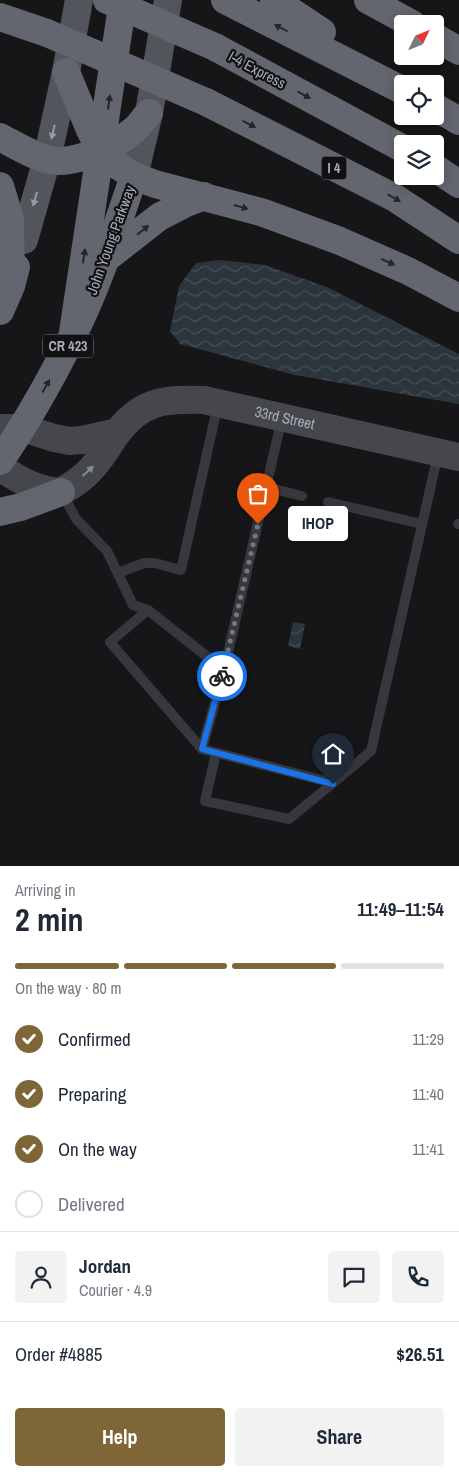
<!DOCTYPE html>
<html lang="en">
<head>
<meta charset="utf-8">
<style>
	:root { --surface:#fff; --page:#f2f2f3; --text:#1f2937; --muted:#747a83; --line:#e0e1e3; --accent:#7e6636 }
	body { margin:0; font-family:"Archivo Narrow",sans-serif; background:var(--page); color:var(--text); height:100vh; display:flex; flex-direction:column; font-size:19px; white-space:nowrap }
	* { box-sizing:border-box; margin:0 }
	p { font-size:16px; color:var(--muted) }
	.icon { flex:none; width:28px; height:28px; fill:none; stroke:currentColor; stroke-width:2; stroke-linecap:round; stroke-linejoin:round }
	.map { position:relative; height:866px; overflow:hidden }
	.drawer { display:flex; flex-direction:column; background:var(--surface); flex:1 }
	.drawer>* { flex:none }
	.needle { width:32px; rotate:47deg }
	.tools { position:absolute; left:394px; top:15px; display:grid; gap:10px }
	.tools a { display:grid; place-items:center; width:50px; height:50px; border-radius:5px; background:var(--surface); box-shadow:0 2px 12px #0003; font-size:25px }
	.pin { position:absolute; display:grid; place-items:center; width:42px; height:42px; color:#fff; margin:-51px -21px; border-radius:50% 50% 50% 0; rotate:-45deg; box-shadow:0 0 5px #0007 }
	.pin .icon { rotate:45deg }
	.courier { position:absolute; display:grid; place-items:center; width:50px; height:50px; margin:-25px; border:4px solid #1a73e8; border-radius:50%; background:#fff; color:#222; box-shadow:0 1px 6px #0007 }
	.bubble { position:absolute; height:35px; border-radius:5px; background:var(--surface); box-shadow:0 2px 12px #0003; font-size:16px; font-weight:800; line-height:35px; text-align:center }
	.summary em { font-style:normal; font-weight:800 }
	.summary div { display:flex; flex-direction:column-reverse }
	.summary { display:flex; align-items:center; justify-content:space-between; height:85px; padding:0 15px }
	h1 { font-size:32px; font-weight:800; line-height:38px }
	.bar { display:grid; grid-template-columns:repeat(4,1fr); gap:8px 5px; align-content:center; height:60px; padding:0 15px }
	.bar i { height:6px; border-radius:4px; background:var(--line) }
	.bar .selected { background:var(--accent) }
	.bar p { grid-column:span 4 }
	.line { display:flex; align-items:center; gap:12px; padding:0 15px; border-top:1px solid var(--line) }
	.line div { flex:1 }
	.round { display:grid; place-items:center; flex:none; width:52px; height:52px; border-radius:5px; background:var(--page) }
	ol { padding:0 15px; list-style:none }
	li { display:flex; align-items:center; gap:15px; height:55px }
	li p { margin-inline-start:auto }
	li .icon { padding:5px; border-radius:50%; background:var(--accent); color:#fff; stroke-width:4 }
	li:last-child { color:var(--muted) }
	li i { width:28px; height:28px; border:2px solid var(--line); border-radius:50% }
	.cta { display:flex; gap:10px; margin-top:auto; padding:10px 15px }
	.cta a { flex:1; height:58px; border-radius:5px; background:var(--accent); color:#fff; font-size:20px; font-weight:800; line-height:58px; text-align:center }
	.cta a+a { background:var(--page); color:var(--text) }
	.map>svg:first-child { display:block }
	.water { fill:url(#water-waves) }
	.lines { fill:none; stroke-linecap:round; stroke-linejoin:round }
	.lane { stroke:#37383d; stroke-width:10 }
	.secondary { stroke:#45474d; stroke-width:28 }
	.primary { stroke:#53555c; stroke-width:28 }
	.highway { stroke:#63666e; stroke-width:28 }
	.highway-bridge { stroke:#63666e; stroke-width:28 }
	.oneway { fill:#26262a }
	.oneway2 { fill:#979ba6 }
	.oneway3 { fill:#858993 }
	.done { stroke:#757880; stroke-width:5; stroke-dasharray:0 9 }
	.route { stroke:#1a73e8; stroke-width:6 }
	.labels { text-anchor:middle; stroke-width:4.5; stroke-linejoin:round; paint-order:stroke }
	.shield { fill:#111113; stroke:#7b7e86; stroke-width:1 }
	.shield-label { font-size:14px; font-weight:bold; fill:#a8adb8 }
	.street-label { font-size:15px; fill:#a8adb8; stroke:#111113 }
</style>
</head>
<body>
<div class="map">
<svg width="459" height="866" viewBox="0 0 459 866">
	<defs>
		<pattern id="water-waves" width="16" height="10" patternUnits="userSpaceOnUse" patternTransform="scale(1.25)"><rect width="16" height="10" fill="#2c353c"/><path d="M0 5q4-4 8 0t8 0" fill="none" stroke="#485056"/></pattern>
	</defs>
	<rect width="100%" height="100%" fill="#161618"/>
	<path class="water" d="M 219,260 L 265,265 L 329,288 L 459,354 L 459,404 L 295,375 L 180,344 L 170,331 L 179,286 L 196,263 Z
		M 293,622 L 305,624 L 300,649 L 288,646 Z"/>
	<g class="lines">
		<path class="lane" d="M 266,487 L 302,496
			M 62,493 L 76,519 L 107,551 L 133,605 L 148,610 L 224,670 L 282,418
			M 328,502 L 422,524
			M 458,524 L 459,524
			M 118,573 L 144,563 L 155,563 L 181,570 L 218,404
			M 148,610 L 110,642 L 202,749
			M 224,670 L 202,749 L 333,783 L 371,751 L 438,454
			M 216,753 L 205,801 L 289,819 L 333,783"/>
		<g class="secondary">
			<path d="M 0,428 L 23,428 L 54,438 L 70,441 L 82,440 L 118,432"/>
			<path id="s1" d="M 0,467 C 20,481 37,490 61,492 C 72,485 84,478 92,468 C 102,458 109,445 117,433 C 142,400 165,399 204,400 L 459,457"/>
		</g>
		<path class="primary" d="M 134,176 L 149,113 L 168,0
			M 24,240 L 47,159 L 66,72 L 79,0"/>
		<path class="highway" d="M 225,0 L 402,90
			M 274,0 L 322,32
			M 368,0 L 412,24
			M 0,17 L 47,33
			M 435,37 L 459,51
			M 215,47 L 402,148
			M 66,72 L 90,130 L 101,150 L 118,166 L 134,176 L 155,184 L 261,212 L 340,241 L 408,271 L 459,298
			M 206,102 L 395,198 L 459,240
			M 435,107 L 459,121
			M 0,137 C 15,145 30,154 45,159 C 72,167 114,147 134,130 C 140,125 144,118 149,113
			M 435,168 L 459,184
			M 0,186 L 10,219 L 11,286
			M 104,260 L 159,217 L 184,204 L 204,196
			M 0,311 L 11,286 L 16,267
			M 72,339 L 123,0
			M 0,461 C 27,422 50,381 71,339 C 98,287 115,231 134,176
			M 0,512 L 21,507 L 61,492"/>
		<path class="highway-bridge" d="M 107,0 L 215,47
			M 47,33 L 206,102"/>
	</g>
	<defs><path id="oneway-solid" d="M-6-.8H1V-3.2L6.5 0L1 3.2V.8H-6Z" transform="scale(1.25)"/></defs>
	<g class="oneway">
		<use href="#oneway-solid" transform="translate(281 28) rotate(-153)"/>
		<use href="#oneway-solid" transform="translate(304 95) rotate(28)"/>
		<use href="#oneway-solid" transform="translate(109 102) rotate(-82)"/>
		<use href="#oneway-solid" transform="translate(249 124) rotate(27)"/>
		<use href="#oneway-solid" transform="translate(394 198) rotate(30)"/>
		<use href="#oneway-solid" transform="translate(241 207) rotate(16)"/>
		<use href="#oneway-solid" transform="translate(143 230) rotate(-38)"/>
		<use href="#oneway-solid" transform="translate(84 256) rotate(-81)"/>
		<use href="#oneway-solid" transform="translate(388 262) rotate(24)"/>
		<use href="#oneway-solid" transform="translate(46 386) rotate(-61)"/>
	</g>
	<g class="oneway2">
		<use href="#oneway-solid" transform="translate(53 132) rotate(103)"/>
		<use href="#oneway-solid" transform="translate(35 199) rotate(106)"/>
	</g>
	<use class="oneway3" href="#oneway-solid" transform="translate(88 471) rotate(-42)"/>
	<g class="lines">
		<path class="done" d="M 222,676 L 258,524"/>
		<path class="route" d="M 222,676 L 202,749 L 333,784"/>
	</g>
	<g class="labels">
		<g class="shield">
			<rect x="321.5" y="156.5" width="25" height="23" rx="4"/>
			<rect x="43" y="334.5" width="50" height="23" rx="4"/>
		</g>
		<g class="shield-label">
			<text x="334" y="173">I 4</text>
			<text x="68" y="351">CR 423</text>
		</g>
		<g class="street-label">
			<text transform="translate(257 70) rotate(28)" y="5">I-4 Express</text>
			<text transform="translate(111 240) rotate(-70)" y="5">John Young Parkway</text>
			<text dy="5" stroke="none"><textPath href="#s1" startOffset="330">33rd Street</textPath></text>
		</g>
	</g>
</svg>
<div class="tools">
<a><svg class="needle" viewBox="-14 -14 28 28"><path d="M0-13l5 13h-10z" fill="#e53935"/><path d="M0 13l5-13h-10z" fill="#747a83"/></svg></a>
<a><svg class="icon" aria-label="locate" viewBox="0 0 24 24"><circle cx="12" cy="12" r="6"/><path d="M12 2v4M12 18v4M2 12h4M18 12h4"/></svg></a>
<a><svg class="icon" aria-label="layers" viewBox="0 0 24 24"><path d="M12 4l9 5-9 5-9-5zM3 14l9 5 9-5"/></svg></a>
</div>
<div class="pin" style="left:258px;top:524px;background:#ea580c"><svg class="icon" aria-label="bag" viewBox="0 0 24 24"><path d="M5 8h14l-1 12H6zM9 8a3 3 0 0 1 6 0"/></svg></div>
<div class="pin" style="left:333px;top:784px;background:#1f2937"><svg class="icon" aria-label="home" viewBox="0 0 24 24"><path d="M3 11l9-7 9 7M6 9v11h12V9"/></svg></div>
<div class="courier" style="left:222px;top:676px"><svg class="icon" aria-label="bike" viewBox="0 0 24 24"><circle cx="6" cy="16" r="4"/><circle cx="18" cy="16" r="4"/><path d="M6 16l4-8h5l3 8M10 8l3 8H6M13 5h3"/></svg></div>
<div class="bubble" style="left:288px;top:506px;width:60px">IHOP</div>
</div>
<section class="drawer">
<div class="summary"><div><h1>2 min</h1><p>Arriving in</p></div><em>11:49–11:54</em></div>
<div class="bar"><i class="selected"></i><i class="selected"></i><i class="selected"></i><i></i><p>On the way · 80 m</p></div>
<ol>
<li><svg class="icon" aria-label="check" viewBox="0 0 24 24"><path d="M5 12l5 5 9-10"/></svg>Confirmed<p>11:29</p></li>
<li><svg class="icon" aria-label="check" viewBox="0 0 24 24"><path d="M5 12l5 5 9-10"/></svg>Preparing<p>11:40</p></li>
<li><svg class="icon" aria-label="check" viewBox="0 0 24 24"><path d="M5 12l5 5 9-10"/></svg>On the way<p>11:41</p></li>
<li><i></i>Delivered</li>
</ol>
<div class="line" style="height:90px"><a class="round"><svg class="icon" aria-label="person" viewBox="0 0 24 24"><circle cx="12" cy="8" r="4"/><path d="M4 21q1-7 8-7t8 7"/></svg></a><div><b>Jordan</b><p>Courier · 4.9</p></div><a class="round"><svg class="icon" aria-label="chat" viewBox="0 0 24 24"><path d="M4 5h16v11H9l-5 4z"/></svg></a><a class="round"><svg class="icon" aria-label="phone" viewBox="0 0 24 24"><path d="M5 4h4l2 5-3 2q2 4 5 5l2-3 5 2v4C11 20 4 13 5 4z"/></svg></a></div>
<div class="line" style="height:65px"><div>Order #4885</div><b>$26.51</b></div>
<div class="cta"><a>Help</a><a>Share</a></div>
</section>
</body>
</html>
